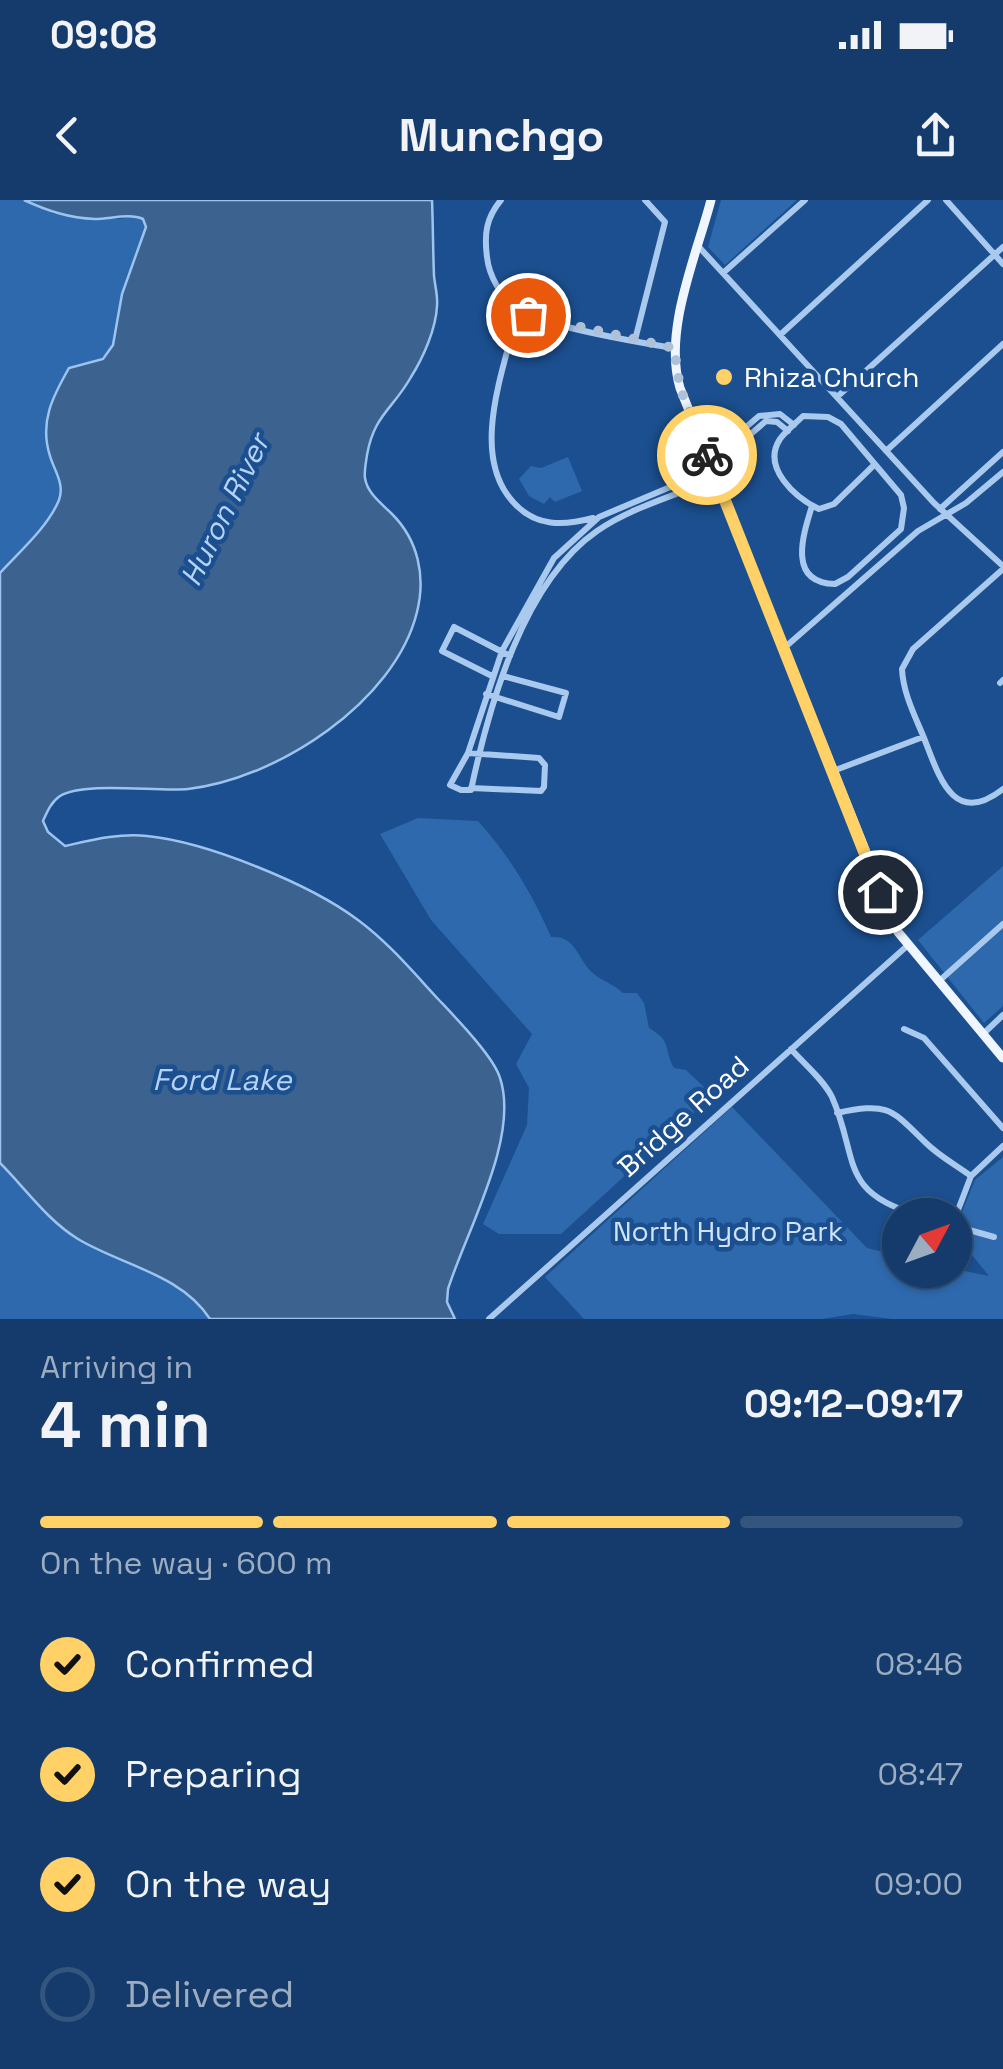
<!DOCTYPE html>
<html lang="en">
<head>
<meta charset="utf-8">
<style>
	:root { --surface:#143b6b; --page:#1d4271; --text:#f1f3f6; --muted:#9dadc1; --line:#33557e; --accent:#ffd166 }
	body { margin:0; font-family:"Space Grotesk",sans-serif; background:var(--page); color:var(--text); height:100vh; display:flex; flex-direction:column; font-size:38px; white-space:nowrap }
	* { box-sizing:border-box; margin:0 }
	p { font-size:32px; color:var(--muted) }
	.icon { flex:none; width:55px; height:55px; fill:none; stroke:currentColor; stroke-width:2; stroke-linecap:round; stroke-linejoin:round }
	.map { position:relative; height:1119px; overflow:hidden }
	.drawer { display:flex; flex-direction:column; background:var(--surface); flex:1 }
	.drawer>* { flex:none }
	.needle { width:65px; rotate:49deg }
	.buttons { position:absolute; left:882px; top:998px; display:grid; gap:20px }
	.buttons a { display:grid; place-items:center; width:90px; height:90px; border-radius:50%; background:var(--surface); box-shadow:0 2px 8px #0004,0 0 0 2px var(--line); font-size:50px }
	.pin { position:absolute; display:grid; place-items:center; width:85px; height:85px; color:#fff; margin:-42px; border:5px solid #fff; border-radius:50%; box-shadow:0 2px 10px #0007 }
	.courier { position:absolute; display:grid; place-items:center; width:100px; height:100px; margin:-50px; border:8px solid #ffd166; border-radius:50%; background:#fff; color:#222; box-shadow:0 2px 12px #0007 }
	.head em { font-style:normal; font-weight:800 }
	.head div { display:flex; flex-direction:column-reverse }
	.head { display:flex; align-items:center; justify-content:space-between; height:170px; padding:0 40px }
	h1 { font-size:65px; font-weight:800; line-height:75px }
	.bar { display:grid; grid-template-columns:repeat(4,1fr); gap:15px 10px; align-content:center; height:120px; padding:0 40px }
	.bar i { height:12px; border-radius:8px; background:var(--line) }
	.bar .selected { background:var(--accent) }
	.bar p { grid-column:span 4 }
	ol { padding:0 40px; list-style:none }
	li { display:flex; align-items:center; gap:30px; height:110px }
	li p { margin-inline-start:auto }
	li .icon { padding:10px; border-radius:50%; background:var(--accent); color:#111; stroke-width:4 }
	li:last-child { color:var(--muted) }
	li i { width:55px; height:55px; border:5px solid var(--line); border-radius:50% }
	.status { display:flex; justify-content:space-between; align-items:center; height:70px; padding:0 50px; background:var(--surface); direction:ltr }
	.status svg { height:28px; fill:currentColor }
	header { display:flex; justify-content:space-between; align-items:center; height:130px; padding:0 40px; background:var(--surface); font-size:45px; font-weight:800 }
	.map>svg:first-child { display:block }
	.green { fill:#2e69ad }
	.water { fill:#3c6290; stroke:#9cc4f0; stroke-width:2.5 }
	.lines { fill:none; stroke-linecap:round; stroke-linejoin:round }
	.minor { stroke:#a9c9ee; stroke-width:6 }
	.major { stroke:#f0f6ff; stroke-width:9 }
	.done { stroke:#afc1d8; stroke-width:10; stroke-dasharray:0 18 }
	.route { stroke:#ffd166; stroke-width:12 }
	.poi-dot { fill:#ffd166; stroke:#1b4f8f; stroke-width:4 }
	.labels { text-anchor:middle; stroke-width:9; stroke-linejoin:round; paint-order:stroke }
	.poi-label { font-size:28px; fill:#fff; stroke:#1b4f8f; text-anchor:start }
	.street-label { font-size:28px; fill:#fff; stroke:#1b4f8f }
	.park-label { font-size:28px; fill:#cfe3fa; stroke:#1b4f8f }
	.water-label { font-size:30px; font-style:italic; fill:#b5d3f5; stroke:#1b4f8f }
</style>
</head>
<body>
<div class="status"><b>09:08</b><svg viewBox="0 0 49 12"><path d="M0 12V9h3v3zM5 12V6h3v6zM10 12V3h3v9zM15 12V0h3v12zM26 1h20v11H26zM47 4h2v5h-2z"/></svg></div>
<header><svg class="icon" aria-label="back" viewBox="0 0 24 24"><path d="M15 5l-7 7 7 7"/></svg>Munchgo<svg class="icon" aria-label="share" viewBox="0 0 24 24"><path d="M12 15V3M7 8l5-5 5 5M5 13v7h14v-7"/></svg></header>
<div class="map">
<svg width="1003" height="1119" viewBox="0 0 1003 1119">
	<rect width="100%" height="100%" fill="#1b4f8f"/>
	<path class="green" d="M 0,0 L 24,0 L 54,14 L 119,19 L 135,16 L 143,19 L 146,27 C 140,50 128,71 121,95 C 115,119 122,154 91,163 L 50,257 C 56,269 63,282 60,296 C 56,318 15,355 0,373 Z
		M 721,0 L 797,0 L 725,65 L 708,47 Z
		M 568,257 L 582,291 L 555,302 L 550,297 L 544,304 L 529,296 L 519,279 L 531,266 L 541,268 Z
		M 418,618 L 478,621 C 509,655 533,695 551,737 C 577,735 577,760 594,774 C 602,781 614,784 623,793 L 637,793 L 644,803 L 649,828 C 673,842 663,848 674,868 L 686,870 L 706,889 L 720,889 L 561,1034 L 499,1034 L 483,1024 L 527,925 L 529,888 L 516,864 L 532,834 L 431,720 L 380,634 Z
		M 1003,666 L 1003,806 L 984,823 L 918,740 Z
		M 732,907 L 867,1048 L 900,1056 L 900,1070 L 955,1069 L 989,1076 L 955,1034 L 955,1029 L 975,980 L 1003,957 L 1003,1119 L 892,1119 L 853,1114 L 822,1119 L 584,1119 L 545,1077 Z
		M 0,963 C 24,989 47,1021 78,1039 C 121,1064 181,1075 210,1119 L 0,1119 Z"/>
	<path class="water" d="M 24,0 L 432,0 C 433,25 433,51 434,76 C 435,86 438,96 437,106 C 436,129 423,158 411,177 C 393,209 374,215 367,255 C 366,262 364,272 365,278 C 367,293 382,304 392,314 C 418,340 426,376 417,412 C 395,502 277,579 188,589 C 156,592 85,581 60,596 C 51,602 47,612 43,621 L 48,632 L 65,646 C 92,640 119,633 147,636 C 207,642 310,684 358,720 C 389,743 413,772 439,800 C 455,817 494,857 500,878 C 520,937 466,1032 448,1089 L 447,1102 L 455,1119 L 210,1119 C 181,1074 121,1065 78,1039 C 47,1020 25,988 0,963 L 0,373 C 19,352 48,327 59,300 C 65,284 54,270 50,256 C 39,222 53,196 69,168 L 103,159 L 113,145 L 122,94 L 146,27 L 143,19 C 130,13 110,19 95,19 C 69,18 48,11 24,0 Z"/>
	<g class="lines">
		<path class="minor" d="M 501,0 C 486,18 484,34 487,57 C 489,76 501,97 517,109 C 538,125 643,143 673,148
			M 946,0 L 1003,64
			M 699,47 L 934,303 L 1003,366
			M 723,73 L 805,0
			M 518,110 C 505,167 468,255 514,303 C 536,327 563,326 593,318
			M 780,135 L 928,0
			M 635,140 L 665,22 L 645,0
			M 837,197 L 1003,47
			M 886,251 L 1003,144
			M 709,259 L 759,216 L 780,214 L 794,225
			M 712,267 L 766,221 L 777,222 L 788,231
			M 713,269 L 599,317 L 554,358 L 502,451 L 468,553 L 450,585 L 461,590 L 471,590 C 489,506 523,382 597,331 C 632,307 677,295 717,278
			M 812,306 C 803,335 787,383 835,384 L 848,377 L 901,329 L 904,308 L 901,295 L 841,224 L 828,217 L 803,216 C 796,223 786,231 780,239 C 761,268 796,298 819,309 L 834,304 L 873,266
			M 940,309 L 1003,252
			M 1003,369 L 913,449 L 902,469 C 903,493 915,516 924,538 C 939,576 953,628 1003,589
			M 783,449 L 918,331 L 966,303 L 1003,272
			M 492,476 L 442,451 L 454,427 L 510,456
			M 1000,483 L 1003,480
			M 486,494 L 559,517 L 566,493 L 503,476
			M 468,553 L 539,558 L 545,565 L 544,587 L 541,591 L 471,588
			M 833,571 L 923,537
			M 938,782 L 1003,724
			M 904,829 L 924,838 L 1003,928
			M 983,834 L 1003,815
			M 791,849 C 804,864 823,879 832,897 C 859,958 838,992 918,1015
			M 837,913 C 889,902 891,909 926,943 C 939,956 956,965 971,976
			M 955,1018 L 971,976 L 1003,946
			M 955,1026 L 994,1037
			M 489,1119 L 907,746"/>
		<path class="major" d="M 711,0 C 696,57 663,131 680,188 L 898,732 L 1003,858"/>
	</g>
	<g class="lines">
		<path class="done" d="M 528,115 L 674,148 L 680,188 L 707,255"/>
		<path class="route" d="M 707,255 L 880,692"/>
	</g>
	<circle class="poi-dot" cx="724" cy="177" r="10"/>
	<g class="labels">
		<g class="poi-label">
			<text x="744" y="187">Rhiza Church</text>
		</g>
		<g class="street-label">
			<text transform="translate(683 916) rotate(-42)" y="10">Bridge Road</text>
		</g>
		<g class="park-label">
			<text x="728" y="1041">North Hydro Park</text>
		</g>
		<g class="water-label">
			<text transform="translate(225 310) rotate(-64)" y="10">Huron River</text>
			<text x="222" y="890">Ford Lake</text>
		</g>
	</g>
</svg>
<div class="buttons">
<a><svg class="needle" viewBox="-14 -14 28 28"><path d="M0-13l5 13h-10z" fill="#e53935"/><path d="M0 13l5-13h-10z" fill="#9dadc1"/></svg></a>
</div>
<div class="pin" style="left:528px;top:115px;background:#ea580c"><svg class="icon" aria-label="bag" viewBox="0 0 24 24"><path d="M5 8h14l-1 12H6zM9 8a3 3 0 0 1 6 0"/></svg></div>
<div class="pin" style="left:880px;top:692px;background:#1f2937"><svg class="icon" aria-label="home" viewBox="0 0 24 24"><path d="M3 11l9-7 9 7M6 9v11h12V9"/></svg></div>
<div class="courier" style="left:707px;top:255px"><svg class="icon" aria-label="bike" viewBox="0 0 24 24"><circle cx="6" cy="16" r="4"/><circle cx="18" cy="16" r="4"/><path d="M6 16l4-8h5l3 8M10 8l3 8H6M13 5h3"/></svg></div>
</div>
<section class="drawer">
<div class="head"><div><h1>4 min</h1><p>Arriving in</p></div><em>09:12–09:17</em></div>
<div class="bar"><i class="selected"></i><i class="selected"></i><i class="selected"></i><i></i><p>On the way · 600 m</p></div>
<ol>
<li><svg class="icon" aria-label="check" viewBox="0 0 24 24"><path d="M5 12l5 5 9-10"/></svg>Confirmed<p>08:46</p></li>
<li><svg class="icon" aria-label="check" viewBox="0 0 24 24"><path d="M5 12l5 5 9-10"/></svg>Preparing<p>08:47</p></li>
<li><svg class="icon" aria-label="check" viewBox="0 0 24 24"><path d="M5 12l5 5 9-10"/></svg>On the way<p>09:00</p></li>
<li><i></i>Delivered</li>
</ol>
</section>
</body>
</html>
